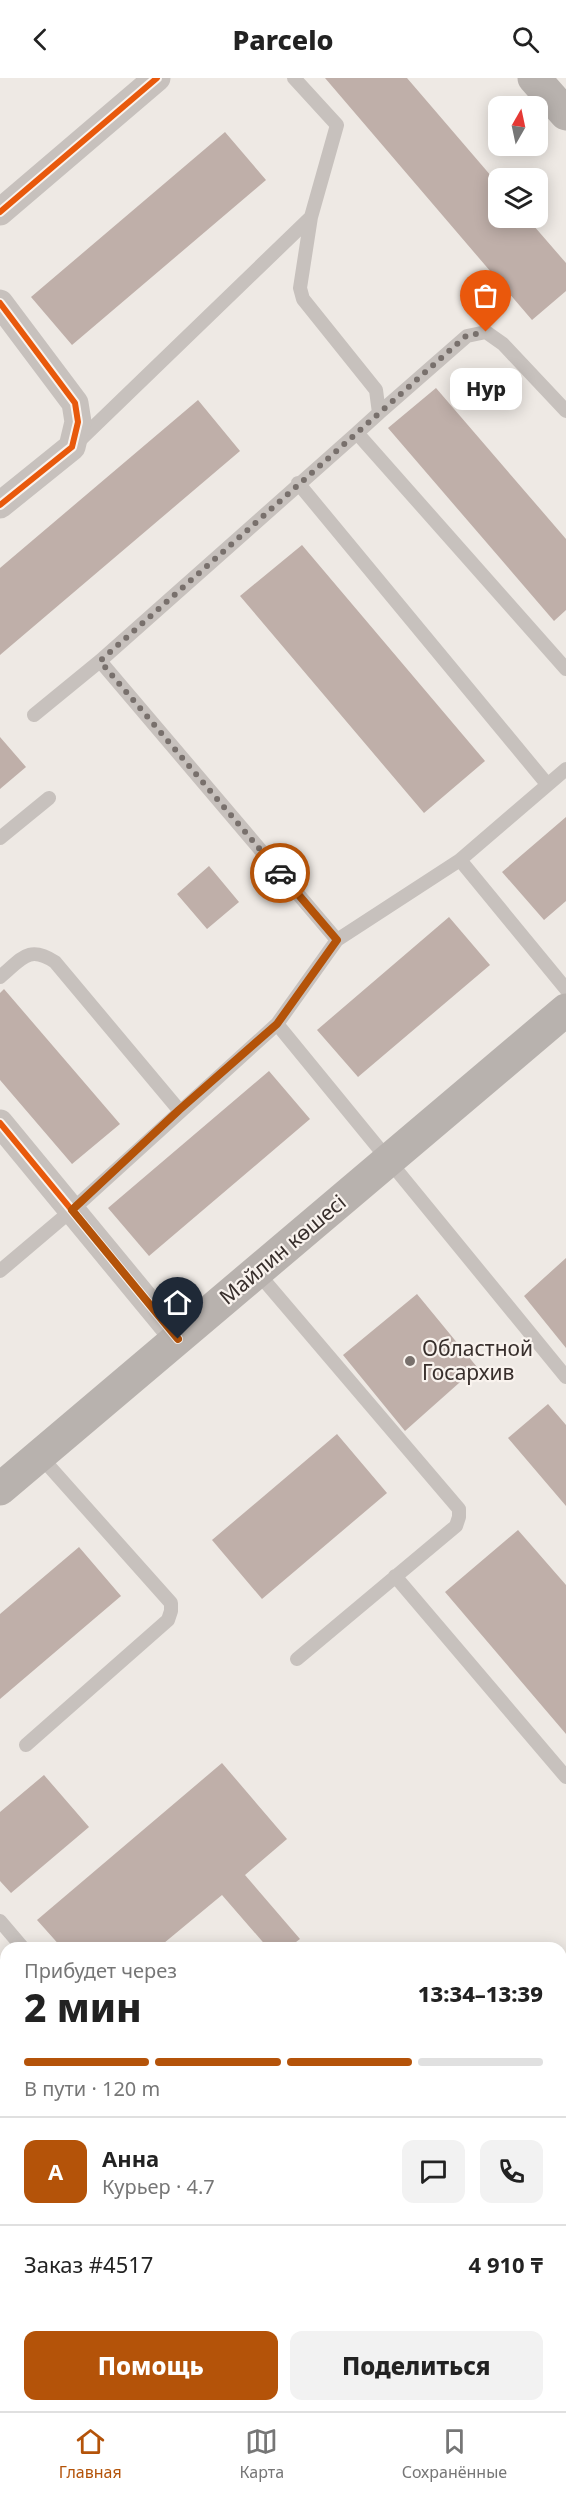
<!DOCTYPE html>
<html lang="ru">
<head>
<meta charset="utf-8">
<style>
	:root { --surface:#fff; --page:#f2f2f2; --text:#222; --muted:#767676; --line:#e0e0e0; --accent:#b45309 }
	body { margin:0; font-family:"Noto Sans",sans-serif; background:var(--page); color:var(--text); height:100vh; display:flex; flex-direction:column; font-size:22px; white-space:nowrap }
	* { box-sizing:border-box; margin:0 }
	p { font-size:20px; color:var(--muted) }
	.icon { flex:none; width:33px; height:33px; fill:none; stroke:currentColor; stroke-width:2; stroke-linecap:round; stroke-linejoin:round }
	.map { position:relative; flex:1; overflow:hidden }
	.drawer { position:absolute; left:0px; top:1864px; width:567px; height:470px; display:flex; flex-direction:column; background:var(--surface); border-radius:18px 18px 0 0; box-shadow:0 3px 15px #0003 }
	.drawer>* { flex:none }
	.needle { width:39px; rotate:9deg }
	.fabs { position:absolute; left:488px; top:18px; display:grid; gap:12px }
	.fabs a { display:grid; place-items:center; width:60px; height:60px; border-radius:12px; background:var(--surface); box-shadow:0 3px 15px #0003; font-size:30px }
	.pin { position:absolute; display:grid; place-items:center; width:51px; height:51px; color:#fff; margin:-62px -26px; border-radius:50% 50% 50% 0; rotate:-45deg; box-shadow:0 0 6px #0007 }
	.pin .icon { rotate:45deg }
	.courier { position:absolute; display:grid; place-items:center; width:60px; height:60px; margin:-30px; border:4px solid #b45309; border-radius:50%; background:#fff; color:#222; box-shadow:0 2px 8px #0007 }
	.bubble { position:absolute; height:42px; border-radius:12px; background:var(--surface); box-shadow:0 3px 15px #0003; font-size:20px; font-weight:800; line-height:42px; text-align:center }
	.overview em { font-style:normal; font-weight:800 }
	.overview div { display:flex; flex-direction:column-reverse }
	.overview { display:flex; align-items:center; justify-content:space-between; height:102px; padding:0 24px }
	h1 { font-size:39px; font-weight:800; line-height:45px }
	.bar { display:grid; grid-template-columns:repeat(4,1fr); gap:9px 6px; align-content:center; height:72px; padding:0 24px }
	.bar i { height:8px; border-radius:4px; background:var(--line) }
	.bar .selected { background:var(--accent) }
	.bar p { grid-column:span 4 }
	.line { display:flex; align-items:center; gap:15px; padding:0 24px; border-top:2px solid var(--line) }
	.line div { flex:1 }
	.round { display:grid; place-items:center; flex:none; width:63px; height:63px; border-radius:12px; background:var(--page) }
	.cta { display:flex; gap:12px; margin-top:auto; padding:12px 24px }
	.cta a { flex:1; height:69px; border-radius:12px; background:var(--accent); color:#fff; font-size:24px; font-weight:800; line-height:69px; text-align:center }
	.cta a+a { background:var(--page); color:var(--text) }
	header { display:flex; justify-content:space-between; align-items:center; height:78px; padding:0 24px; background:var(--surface); font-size:27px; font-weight:800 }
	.tab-bar { display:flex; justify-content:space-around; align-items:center; height:84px; border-top:2px solid var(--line); background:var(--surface); font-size:16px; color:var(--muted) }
	.tab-bar a { display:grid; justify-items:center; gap:3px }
	.tab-bar .selected { color:var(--accent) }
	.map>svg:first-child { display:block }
	.building { fill:#bfafa9 }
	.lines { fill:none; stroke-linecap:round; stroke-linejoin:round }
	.lane { stroke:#c7c1bd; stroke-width:14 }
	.street { stroke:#c7c1bd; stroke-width:27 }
	.secondary { stroke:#b8b2ae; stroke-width:33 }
	.cycleway-casing { stroke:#f9f3ee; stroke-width:10 }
	.cycleway { stroke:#e8590c; stroke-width:6 }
	.done { stroke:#78706c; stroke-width:6; stroke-dasharray:0 10.8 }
	.route { stroke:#b45309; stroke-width:8 }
	.poi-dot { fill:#78706c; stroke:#f9f3ee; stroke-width:2 }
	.labels { text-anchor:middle; stroke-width:4.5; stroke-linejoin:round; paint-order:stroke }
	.street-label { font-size:21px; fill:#382f2c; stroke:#f9f3ee }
	.poi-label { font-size:21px; fill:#382f2c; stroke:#f9f3ee; text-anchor:start }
</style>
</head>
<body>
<header><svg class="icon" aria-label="back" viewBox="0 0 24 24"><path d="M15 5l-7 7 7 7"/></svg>Parcelo<svg class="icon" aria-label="search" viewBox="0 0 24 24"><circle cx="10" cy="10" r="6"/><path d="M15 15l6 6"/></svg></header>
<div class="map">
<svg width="566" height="2333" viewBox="0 0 566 2333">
	<rect width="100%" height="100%" fill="#eee9e4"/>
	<path class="building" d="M 325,0 L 407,0 L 498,106 L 498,140 L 527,140 L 566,185 L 566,213 L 532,242 Z
		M 225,54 L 266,102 L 72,267 L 31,219 Z
		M 436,310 L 566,461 L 566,532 L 554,543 L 388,350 Z
		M 198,322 L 240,373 L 0,577 L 0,490 Z
		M 302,467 L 485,683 L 424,735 L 240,518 Z
		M 0,659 L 26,689 L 0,711 Z
		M 566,739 L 566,823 L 544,842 L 502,794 Z
		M 209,788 L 239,824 L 207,851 L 177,816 Z
		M 449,839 L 490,887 L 358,999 L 317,952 Z
		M 4,911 L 120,1046 L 72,1086 L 0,1002 L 0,915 Z
		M 269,993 L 310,1041 L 149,1178 L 108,1130 Z
		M 566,1180 L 566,1270 L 524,1218 Z
		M 417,1216 L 477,1289 L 405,1353 L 343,1277 Z
		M 548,1326 L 566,1347 L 566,1428 L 508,1360 Z
		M 337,1356 L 387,1415 L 262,1521 L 212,1462 Z
		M 518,1452 L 566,1507 L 566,1656 L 445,1514 Z
		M 79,1469 L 121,1518 L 0,1621 L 0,1536 Z
		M 222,1685 L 287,1761 L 245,1797 L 300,1861 L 288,1870 L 268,1870 L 222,1817 L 158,1870 L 62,1870 L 37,1842 Z
		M 44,1697 L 89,1749 L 11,1815 L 0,1803 L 0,1734 Z
		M 0,1961 L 6,1968 L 6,2001 L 0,2006 Z
		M 6,2145 L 6,2328 L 172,2328 L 166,2333 L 0,2333 L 0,2150 Z
		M 566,2151 L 566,2204 L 561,2209 L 561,2155 Z
		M 236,2328 L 288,2328 L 293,2333 L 230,2333 Z
		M 339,2328 L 355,2328 L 359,2333 L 334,2333 Z"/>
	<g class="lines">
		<path class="lane" d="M 294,0 L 337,47 L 311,139 L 300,210 L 303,221 L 376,312 L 379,335 L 357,355 L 566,591
			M 379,335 L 467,258 L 486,254 L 503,266 L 566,333
			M 78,364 L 311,139
			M 298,405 L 547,706
			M 100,583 L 337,862
			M 34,637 L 100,583 L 357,355
			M 0,760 L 49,720
			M 460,782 L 566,911
			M 0,899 C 21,882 28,866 55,884 L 179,1032
			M 277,946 L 566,1299
			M 0,1193 L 72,1132 L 277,946 L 337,862 L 460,782 L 566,691
			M 257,1194 L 459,1431 L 459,1439 L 456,1448 L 297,1581
			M 395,1498 L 566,1699
			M 26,1667 L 168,1542 L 171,1533 L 171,1525 L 40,1378
			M 0,1843 L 23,1870
			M 0,2064 L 6,2059
			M 561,2115 L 566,2116"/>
		<path class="street" d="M 0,134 L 157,0
			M 0,225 L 75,325 L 78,344 L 72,369 L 0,427
			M 0,1045 L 178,1261"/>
		<path class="secondary" d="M 534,0 L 566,36
			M 0,1411 L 566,932"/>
		<g class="cycleway-casing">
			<path id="cycleway" d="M 0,134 L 157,0
				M 0,225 L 75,325 L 78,344 L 72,369 L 0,427
				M 0,1045 L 178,1261"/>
		</g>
		<use href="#cycleway" class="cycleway"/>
	</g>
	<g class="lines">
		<path class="done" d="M 280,795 L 100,583 L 466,258 L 486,254"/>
		<path class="route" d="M 178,1261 L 72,1132 L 179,1032 L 277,946 L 337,862 L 280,795"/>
	</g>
	<circle class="poi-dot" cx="410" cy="1283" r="6"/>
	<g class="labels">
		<g class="street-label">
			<text transform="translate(283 1172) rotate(-40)" y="7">Майлин көшесі</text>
		</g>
		<g class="poi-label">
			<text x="422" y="1278">Областной<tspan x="422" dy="24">Госархив</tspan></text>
		</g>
	</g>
</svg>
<div class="fabs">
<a><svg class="needle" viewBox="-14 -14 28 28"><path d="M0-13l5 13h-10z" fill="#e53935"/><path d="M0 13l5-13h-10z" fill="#767676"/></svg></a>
<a><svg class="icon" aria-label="layers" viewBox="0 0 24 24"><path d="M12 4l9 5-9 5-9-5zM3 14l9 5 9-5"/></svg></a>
</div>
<div class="pin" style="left:486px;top:254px;background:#ea580c"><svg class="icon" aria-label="bag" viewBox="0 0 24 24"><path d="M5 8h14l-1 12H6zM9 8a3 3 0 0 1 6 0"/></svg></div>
<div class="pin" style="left:178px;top:1261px;background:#1f2937"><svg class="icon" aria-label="home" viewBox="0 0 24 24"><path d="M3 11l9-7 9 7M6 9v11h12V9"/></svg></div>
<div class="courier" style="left:280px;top:795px"><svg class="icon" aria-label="car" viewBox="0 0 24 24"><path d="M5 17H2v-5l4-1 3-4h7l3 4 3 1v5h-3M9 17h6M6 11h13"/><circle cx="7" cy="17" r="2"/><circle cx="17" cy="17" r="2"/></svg></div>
<div class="bubble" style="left:450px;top:290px;width:72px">Нур</div>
<section class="drawer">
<div class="overview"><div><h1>2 мин</h1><p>Прибудет через</p></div><em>13:34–13:39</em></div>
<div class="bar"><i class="selected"></i><i class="selected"></i><i class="selected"></i><i></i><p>В пути · 120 m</p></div>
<div class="line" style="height:108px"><b class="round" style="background:var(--accent);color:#fff">А</b><div><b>Анна</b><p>Курьер · 4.7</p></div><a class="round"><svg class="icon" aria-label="chat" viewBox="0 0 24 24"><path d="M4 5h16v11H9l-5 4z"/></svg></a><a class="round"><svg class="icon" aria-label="phone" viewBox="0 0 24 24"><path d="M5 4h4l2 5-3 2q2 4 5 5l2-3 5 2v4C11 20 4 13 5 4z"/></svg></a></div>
<div class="line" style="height:78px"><div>Заказ #4517</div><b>4 910 ₸</b></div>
<div class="cta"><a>Помощь</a><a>Поделиться</a></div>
</section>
</div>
<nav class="tab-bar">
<a class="selected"><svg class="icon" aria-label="home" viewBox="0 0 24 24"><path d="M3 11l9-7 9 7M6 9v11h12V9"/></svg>Главная</a>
<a><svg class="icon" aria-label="map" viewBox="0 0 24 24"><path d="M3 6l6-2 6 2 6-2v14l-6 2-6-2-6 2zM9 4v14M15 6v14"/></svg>Карта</a>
<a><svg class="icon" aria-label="saved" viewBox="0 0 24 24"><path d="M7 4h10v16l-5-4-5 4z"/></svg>Сохранённые</a>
</nav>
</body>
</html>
